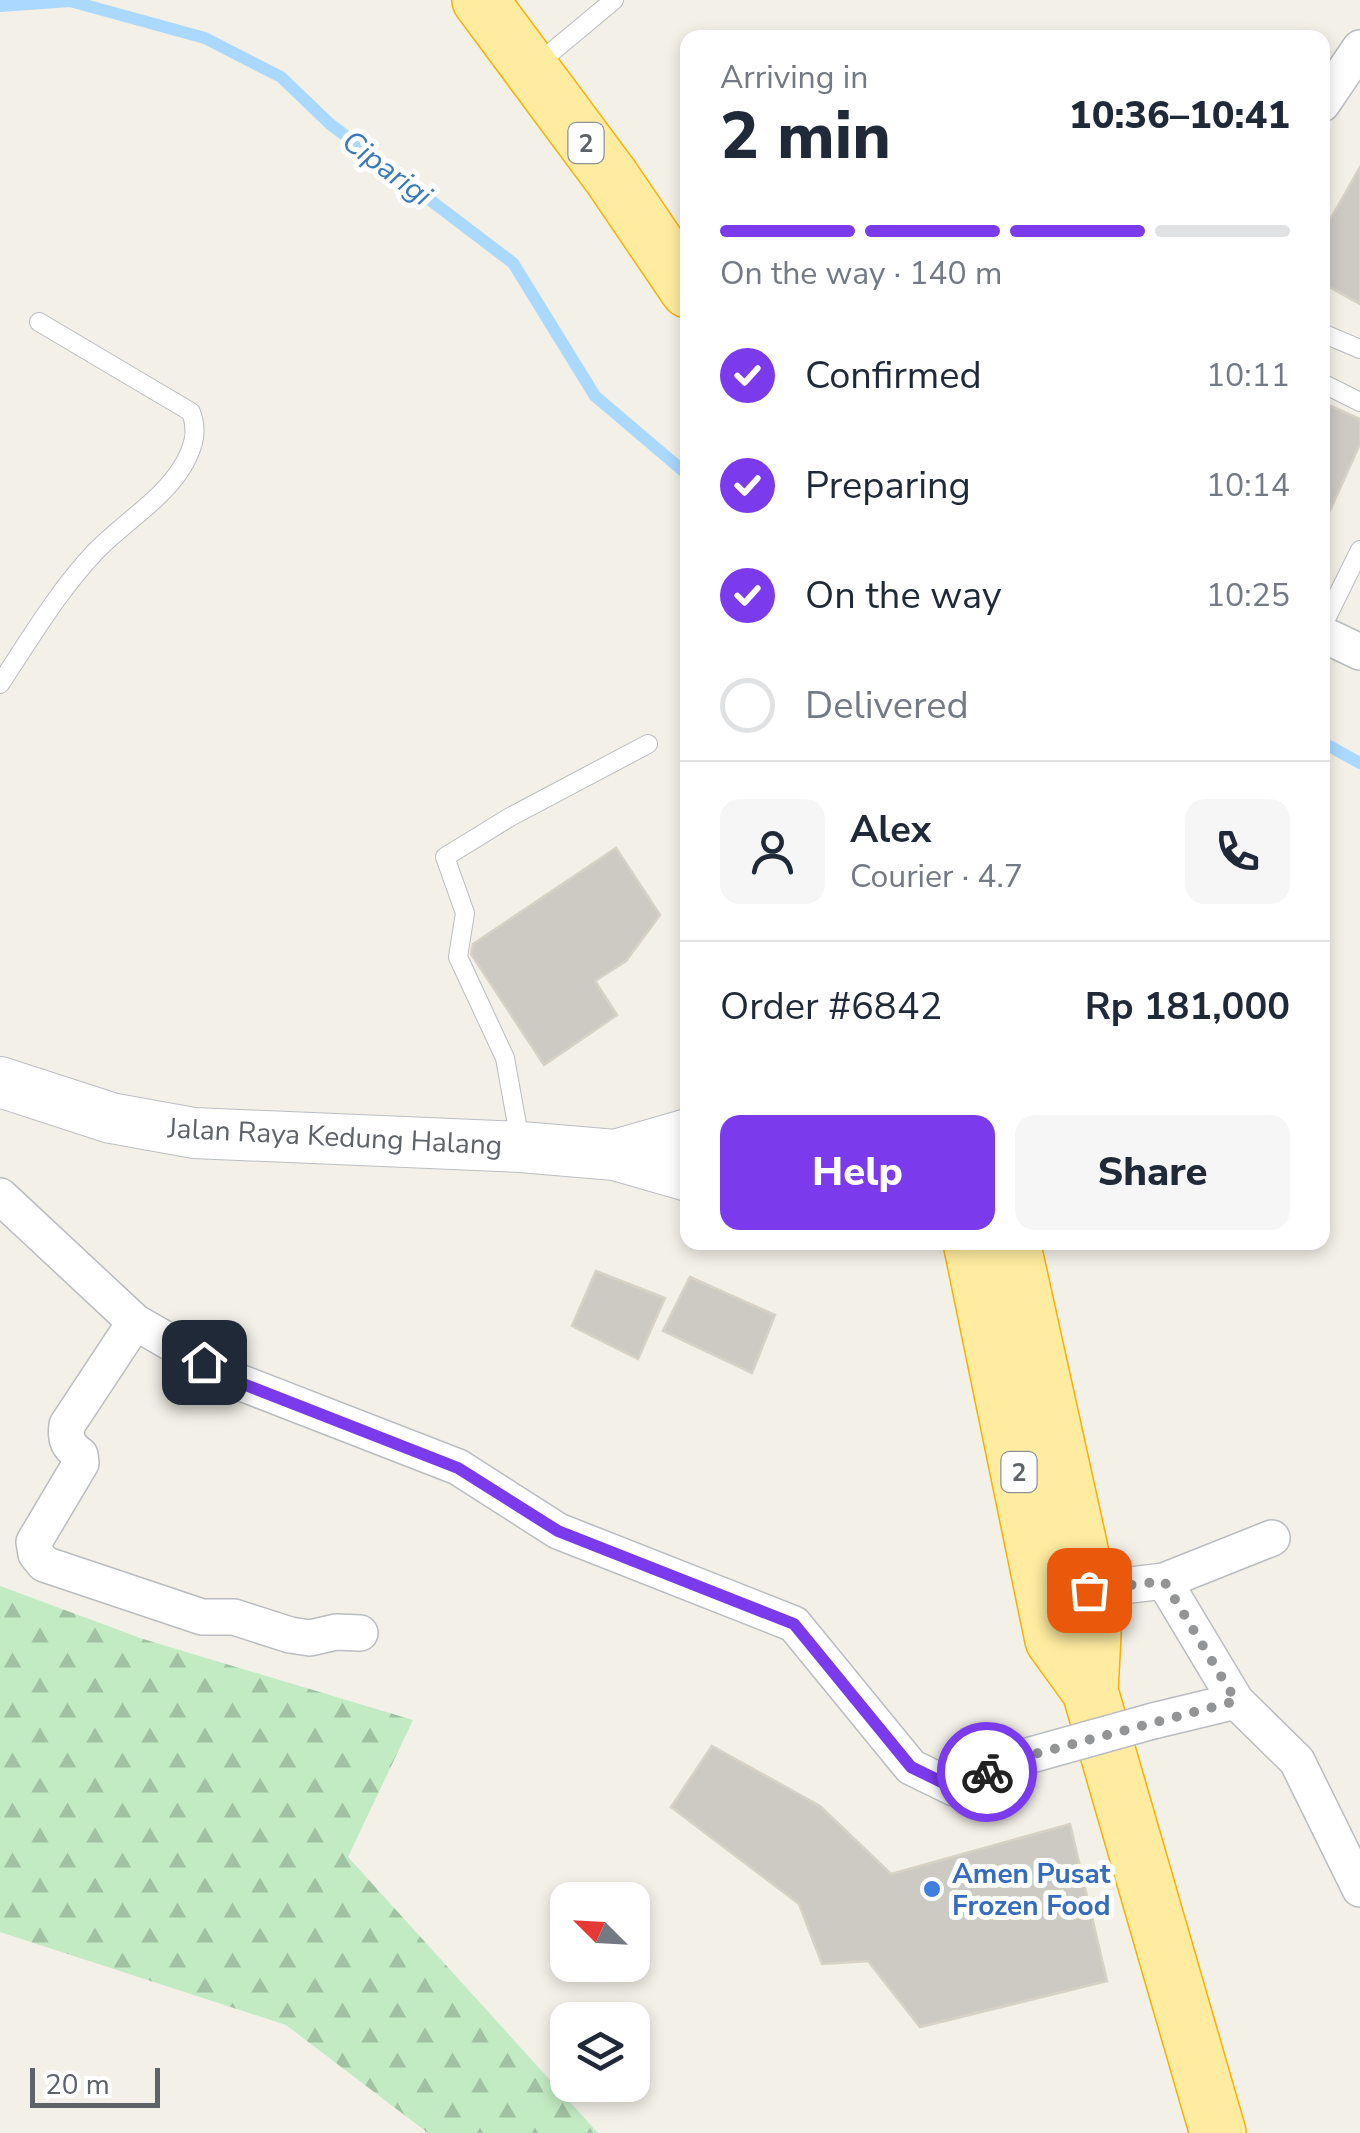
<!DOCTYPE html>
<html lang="en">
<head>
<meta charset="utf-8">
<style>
	:root { --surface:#fff; --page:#f6f6f7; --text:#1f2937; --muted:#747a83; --line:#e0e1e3; --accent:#7c3aed }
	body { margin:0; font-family:"Nunito Sans",sans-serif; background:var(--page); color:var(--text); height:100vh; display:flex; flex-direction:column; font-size:38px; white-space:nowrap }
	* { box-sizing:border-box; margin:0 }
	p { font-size:32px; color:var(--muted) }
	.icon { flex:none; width:55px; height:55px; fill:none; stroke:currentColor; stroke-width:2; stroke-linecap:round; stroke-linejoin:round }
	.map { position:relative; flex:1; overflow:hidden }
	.panel { position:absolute; left:680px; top:30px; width:650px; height:1220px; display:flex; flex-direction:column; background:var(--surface); border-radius:20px; box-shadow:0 5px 15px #0003 }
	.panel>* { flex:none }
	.needle { width:65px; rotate:294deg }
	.buttons { position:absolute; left:550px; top:1882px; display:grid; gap:20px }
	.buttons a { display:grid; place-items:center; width:100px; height:100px; border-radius:20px; background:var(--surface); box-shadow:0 5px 15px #0003; font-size:50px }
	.scale { position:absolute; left:30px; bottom:25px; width:130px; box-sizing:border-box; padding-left:10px; border:5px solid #5e6369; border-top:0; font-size:28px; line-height:35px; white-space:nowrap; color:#5e6369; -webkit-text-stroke:8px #fff; paint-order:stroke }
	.pin { position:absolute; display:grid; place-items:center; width:85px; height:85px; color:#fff; margin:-42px; border-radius:20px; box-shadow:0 5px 15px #0006 }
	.courier { position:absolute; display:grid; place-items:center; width:100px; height:100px; margin:-50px; border:8px solid #7c3aed; border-radius:50%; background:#fff; color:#222; box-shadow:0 2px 12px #0007 }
	.overview em { font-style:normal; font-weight:800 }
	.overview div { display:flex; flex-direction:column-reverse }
	.overview { display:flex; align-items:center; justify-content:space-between; height:170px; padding:0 40px }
	h1 { font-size:65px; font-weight:800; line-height:75px }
	.bar { display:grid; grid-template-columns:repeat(4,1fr); gap:15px 10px; align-content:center; height:120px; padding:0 40px }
	.bar i { height:12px; border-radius:8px; background:var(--line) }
	.bar .active { background:var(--accent) }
	.bar p { grid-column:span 4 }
	.line { display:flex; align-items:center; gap:25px; padding:0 40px; border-top:2px solid var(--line) }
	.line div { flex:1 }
	.round { display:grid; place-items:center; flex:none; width:105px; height:105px; border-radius:20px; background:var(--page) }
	ol { padding:0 40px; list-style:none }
	li { display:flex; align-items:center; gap:30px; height:110px }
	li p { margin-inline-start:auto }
	li .icon { padding:10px; border-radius:50%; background:var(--accent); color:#fff; stroke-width:4 }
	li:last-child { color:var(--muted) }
	li i { width:55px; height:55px; border:5px solid var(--line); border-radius:50% }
	.button { display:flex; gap:20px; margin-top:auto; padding:20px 40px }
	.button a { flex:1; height:115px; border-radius:20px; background:var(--accent); color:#fff; font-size:40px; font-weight:800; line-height:115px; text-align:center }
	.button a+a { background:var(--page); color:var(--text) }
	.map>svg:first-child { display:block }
	.forest { fill:url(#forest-firs) }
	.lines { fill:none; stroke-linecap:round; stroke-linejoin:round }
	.stream { stroke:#aad8ff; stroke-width:12 }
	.building { fill:#cdcac4; stroke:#d7d2c5; stroke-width:2.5 }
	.service-casing { stroke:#b9bdc1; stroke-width:20 }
	.minor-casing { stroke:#b9bdc1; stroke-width:38 }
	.secondary-casing { stroke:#babec4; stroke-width:52 }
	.trunk-casing { stroke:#f9b000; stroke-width:58 }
	.service { stroke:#fff; stroke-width:18 }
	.minor { stroke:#fff; stroke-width:35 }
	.secondary { stroke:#fff; stroke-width:50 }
	.trunk { stroke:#ffeca0; stroke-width:55 }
	.minor-bridge-casing { stroke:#b9bdc1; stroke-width:38; stroke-linecap:butt }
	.minor-bridge { stroke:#fff; stroke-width:35 }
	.done { stroke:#929495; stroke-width:10; stroke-dasharray:0 18 }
	.route { stroke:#7c3aed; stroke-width:12 }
	.shop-dot { fill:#3f7fe0; stroke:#fff; stroke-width:4 }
	.labels { text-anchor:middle; stroke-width:10; stroke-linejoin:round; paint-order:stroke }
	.shield { fill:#fff; stroke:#8e9296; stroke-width:2.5 }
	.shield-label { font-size:25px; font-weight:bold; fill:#5e6369 }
	.street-label { font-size:28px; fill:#5e6369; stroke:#fff }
	.shop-label { font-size:28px; font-weight:bold; fill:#366cbe; stroke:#fff; text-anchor:start }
	.water-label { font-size:30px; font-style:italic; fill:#3c78bb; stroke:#fff }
</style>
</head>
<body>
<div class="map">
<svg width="1360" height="2133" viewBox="0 0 1360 2133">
	<defs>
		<pattern id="forest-firs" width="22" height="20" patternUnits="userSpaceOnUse" patternTransform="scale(2.5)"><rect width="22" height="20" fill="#c2ebc3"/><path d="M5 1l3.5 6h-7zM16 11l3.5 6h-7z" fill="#a1c2a2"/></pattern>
	</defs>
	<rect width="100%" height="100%" fill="#f2f0e7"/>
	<path class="forest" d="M 0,1586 L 143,1639 L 413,1720 L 348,1857 L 598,2133 L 428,2133 L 286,2025 L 0,1932 Z"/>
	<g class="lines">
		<path class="stream" d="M 0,6 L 70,1 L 205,38 L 281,77 L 330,124 L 513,263 L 595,396 L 688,475
			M 1322,742 L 1360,763"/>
	</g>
	<path class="building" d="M 1360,167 L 1360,304 L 1322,283 L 1322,234 Z
		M 1322,402 L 1360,419 L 1360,444 L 1322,528 Z
		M 616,848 L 660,915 L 626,961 L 595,981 L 617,1015 L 544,1065 L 471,954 L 473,944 Z
		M 596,1271 L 665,1298 L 638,1359 L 572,1326 Z
		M 690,1277 L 775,1315 L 752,1373 L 663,1331 Z
		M 712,1746 L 820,1806 L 891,1874 L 1070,1824 L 1107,1981 L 920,2027 L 868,1961 L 822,1964 L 799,1904 L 671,1807 Z"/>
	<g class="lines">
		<g class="service-casing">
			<path id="service" d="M 536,65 L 614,0
				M 1322,333 L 1360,349
				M 1322,383 L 1360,402
				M 1322,627 L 1360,550
				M 0,684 C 30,639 58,591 96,551 C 124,522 164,499 184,464 C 194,446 198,431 191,412 L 39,322
				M 520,1141 L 505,1058 L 458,957 L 465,913 L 445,857 L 510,817 L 648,744"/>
		</g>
		<g class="minor-casing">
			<path id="minor" d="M 1322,104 L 1360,48
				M 1322,634 L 1360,652
				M 0,1196 L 135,1322 L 239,1382 L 458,1467 L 558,1531 L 794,1624 L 911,1767 L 954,1788 L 1017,1759
				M 135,1322 L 67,1425 C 65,1440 68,1446 80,1455 L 81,1463 L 34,1542 L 36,1554 L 44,1564 L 202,1617 L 234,1617 L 290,1635 L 310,1638 L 336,1632 L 360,1633
				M 1164,1581 L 1272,1538
				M 1089,1590 L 1164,1581 L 1236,1701 L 1297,1761 L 1360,1889
				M 1153,1721 L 1236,1701"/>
		</g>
		<g class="secondary-casing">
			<path id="secondary" d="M 0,1082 L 111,1118 L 194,1133 L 521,1147 L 615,1155 L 688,1176
				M 615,1155 L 688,1134"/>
		</g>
		<g class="trunk-casing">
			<path id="trunk" d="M 480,0 L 612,178 L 688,290
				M 971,1242 L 1053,1640 L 1090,1691
				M 1012,1242 L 1089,1590 L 1093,1634 L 1090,1691 L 1218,2133"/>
		</g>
		<use href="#service" class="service"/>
		<use href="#minor" class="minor"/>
		<use href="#secondary" class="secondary"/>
		<use href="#trunk" class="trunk"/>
		<g class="minor-bridge-casing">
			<path id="minor-bridge" d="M 1017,1759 L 1153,1721"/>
		</g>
		<use href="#minor-bridge" class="minor-bridge"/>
	</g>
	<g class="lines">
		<path class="done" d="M 987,1772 L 1016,1759 L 1236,1701 L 1164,1581 L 1089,1590"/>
		<path class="route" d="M 204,1362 L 238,1382 L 458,1468 L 558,1531 L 794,1624 L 911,1767 L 954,1788 L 987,1772"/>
	</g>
	<circle class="shop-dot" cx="932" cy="1889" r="10"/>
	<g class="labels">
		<g class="shield">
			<rect x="568.5" y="123" width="35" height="40" rx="8"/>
			<rect x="1001.5" y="1452" width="35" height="40" rx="8"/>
		</g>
		<g class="shield-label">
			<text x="586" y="152">2</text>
			<text x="1019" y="1481">2</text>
		</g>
		<g class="street-label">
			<text transform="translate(335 1136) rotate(3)" y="10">Jalan Raya Kedung Halang</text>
		</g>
		<g class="shop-label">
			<text x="952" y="1883">Amen Pusat<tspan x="952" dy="32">Frozen Food</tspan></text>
		</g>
		<g class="water-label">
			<text transform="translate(387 168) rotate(37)" y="10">Ciparigi</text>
		</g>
	</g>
</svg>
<div class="buttons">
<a><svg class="needle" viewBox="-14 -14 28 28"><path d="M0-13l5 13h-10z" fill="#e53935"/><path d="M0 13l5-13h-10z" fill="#747a83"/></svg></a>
<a><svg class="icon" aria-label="layers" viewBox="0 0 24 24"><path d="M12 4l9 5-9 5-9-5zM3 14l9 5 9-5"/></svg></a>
</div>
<div class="scale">20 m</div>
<div class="pin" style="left:1089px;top:1590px;background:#ea580c"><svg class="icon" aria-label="bag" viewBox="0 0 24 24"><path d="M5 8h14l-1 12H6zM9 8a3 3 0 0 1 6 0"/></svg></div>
<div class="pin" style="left:204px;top:1362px;background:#1f2937"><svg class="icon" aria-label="home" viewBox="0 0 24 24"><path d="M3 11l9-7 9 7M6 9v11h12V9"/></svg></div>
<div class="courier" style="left:987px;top:1772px"><svg class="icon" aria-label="bike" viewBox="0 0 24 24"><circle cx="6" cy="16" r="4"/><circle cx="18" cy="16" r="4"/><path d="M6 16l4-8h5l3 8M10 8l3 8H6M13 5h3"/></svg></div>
<section class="panel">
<div class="overview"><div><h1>2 min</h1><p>Arriving in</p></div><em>10:36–10:41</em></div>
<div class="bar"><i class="active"></i><i class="active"></i><i class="active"></i><i></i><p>On the way · 140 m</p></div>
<ol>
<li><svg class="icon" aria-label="check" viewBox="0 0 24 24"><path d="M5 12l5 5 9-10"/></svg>Confirmed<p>10:11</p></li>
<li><svg class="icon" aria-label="check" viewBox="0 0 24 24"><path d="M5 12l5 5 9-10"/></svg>Preparing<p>10:14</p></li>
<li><svg class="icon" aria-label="check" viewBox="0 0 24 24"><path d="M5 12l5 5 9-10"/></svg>On the way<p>10:25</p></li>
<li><i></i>Delivered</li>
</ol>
<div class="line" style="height:180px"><a class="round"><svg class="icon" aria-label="person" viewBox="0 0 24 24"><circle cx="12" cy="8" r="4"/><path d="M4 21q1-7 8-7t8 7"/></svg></a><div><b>Alex</b><p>Courier · 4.7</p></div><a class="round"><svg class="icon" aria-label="phone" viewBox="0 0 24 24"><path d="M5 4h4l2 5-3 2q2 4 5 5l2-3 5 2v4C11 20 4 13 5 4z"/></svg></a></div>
<div class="line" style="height:130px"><div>Order #6842</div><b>Rp 181,000</b></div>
<div class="button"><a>Help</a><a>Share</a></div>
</section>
</div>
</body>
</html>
